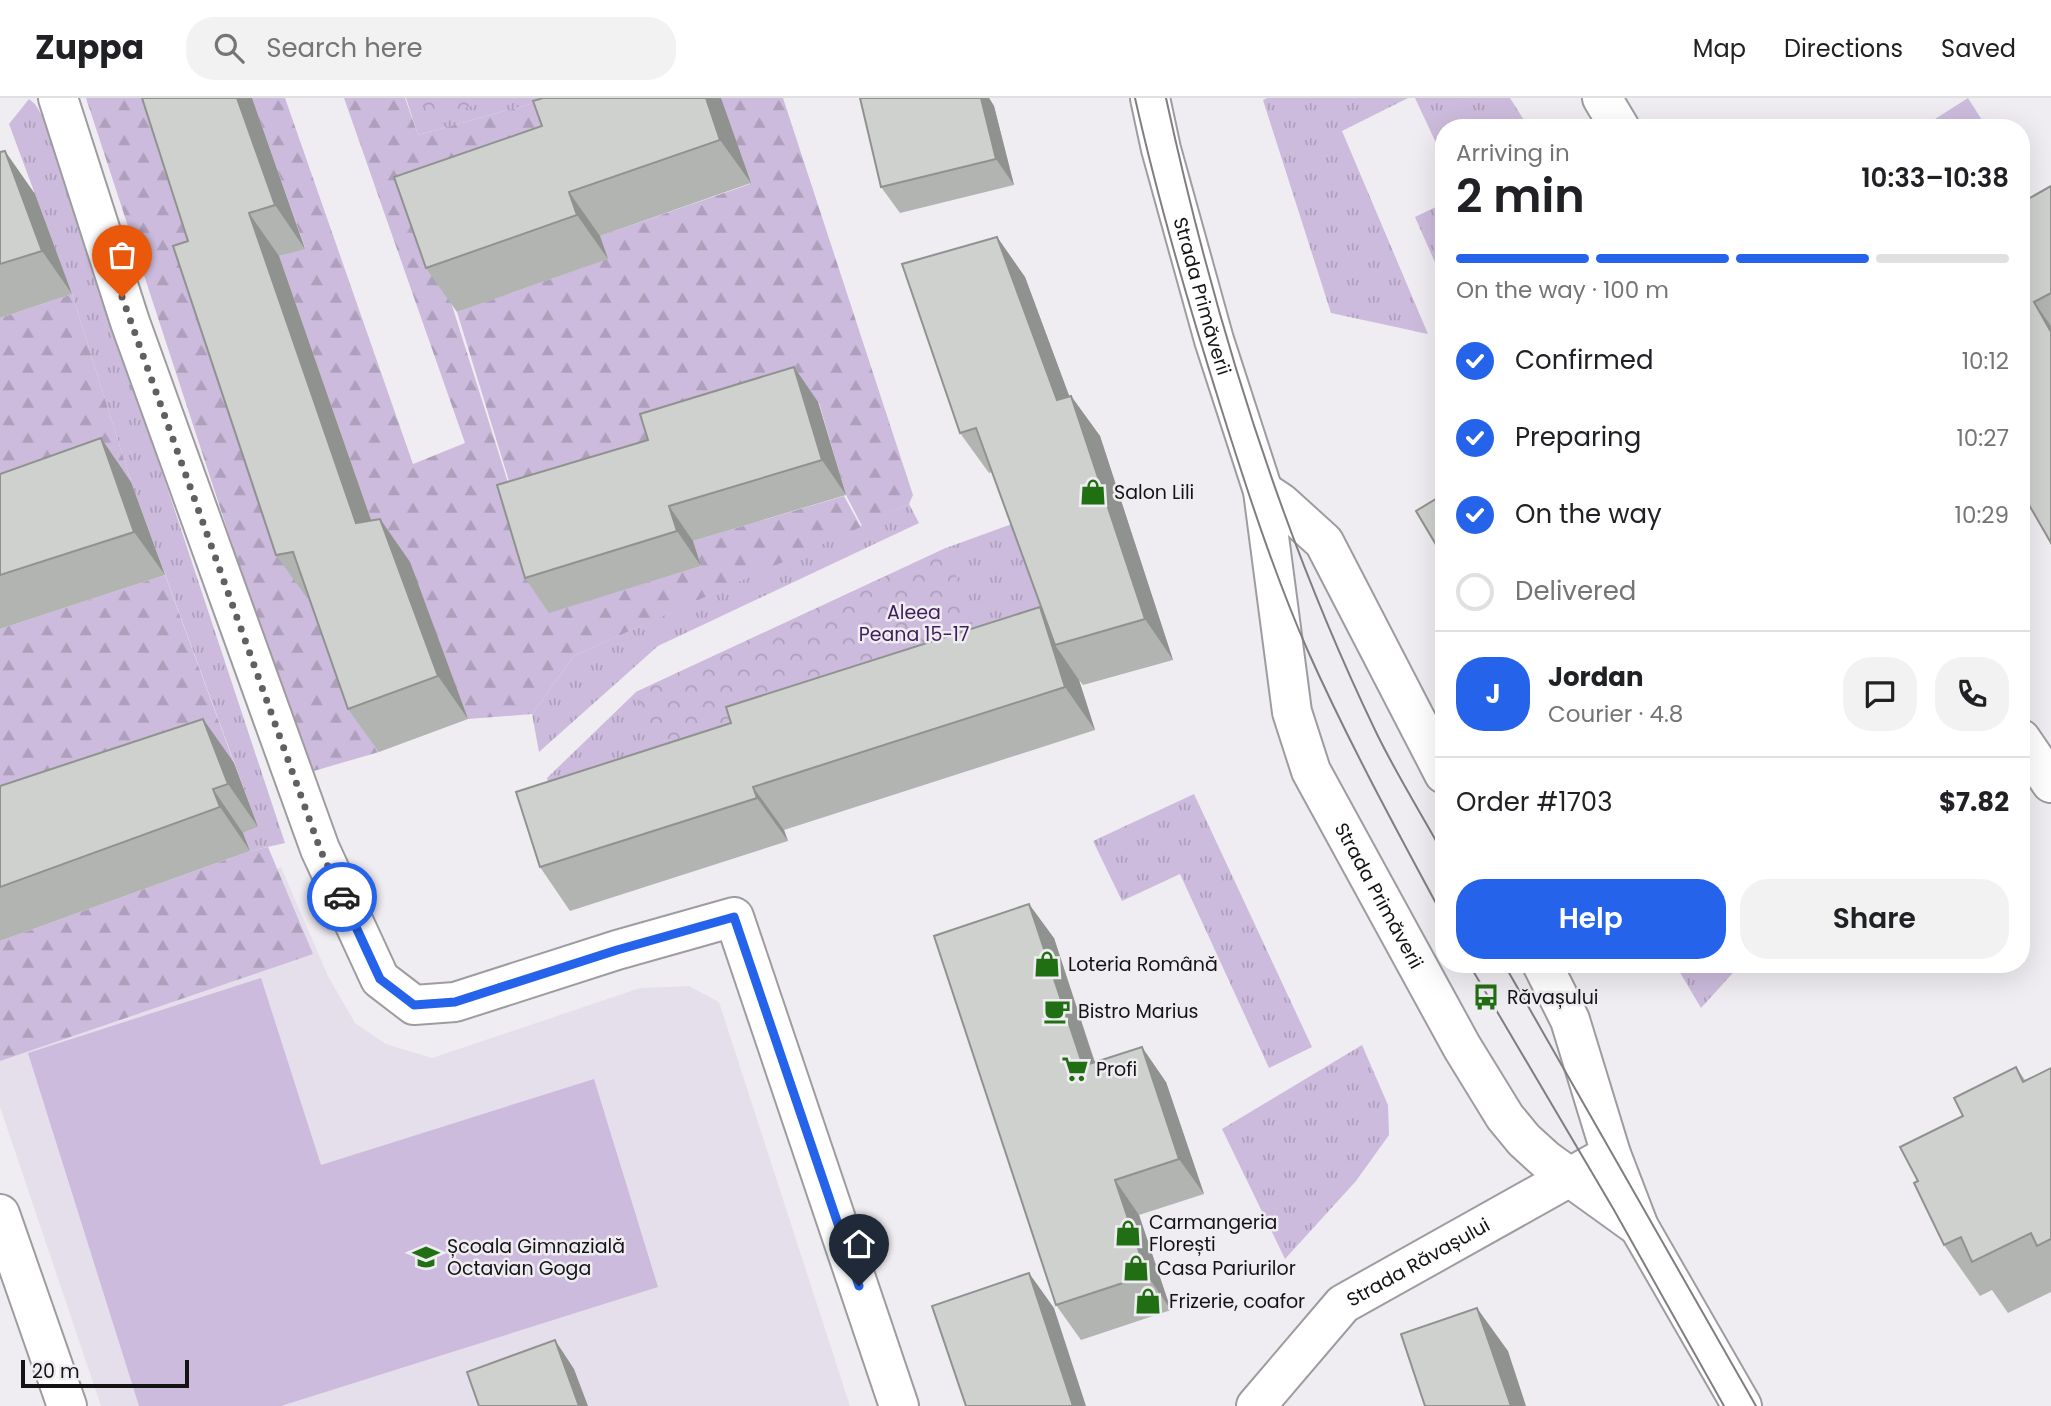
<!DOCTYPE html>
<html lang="en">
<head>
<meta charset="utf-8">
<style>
	:root { --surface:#fff; --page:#f2f2f2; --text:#202124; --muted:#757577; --line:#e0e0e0; --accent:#2563eb }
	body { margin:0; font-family:Poppins,sans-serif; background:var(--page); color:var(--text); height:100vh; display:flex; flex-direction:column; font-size:26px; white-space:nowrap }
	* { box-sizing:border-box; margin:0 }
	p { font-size:23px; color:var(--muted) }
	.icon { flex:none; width:38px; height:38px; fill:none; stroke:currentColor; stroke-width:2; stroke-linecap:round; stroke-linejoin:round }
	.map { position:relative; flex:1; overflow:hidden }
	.details { position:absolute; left:1435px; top:21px; width:595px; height:854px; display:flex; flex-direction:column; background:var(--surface); border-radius:28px; box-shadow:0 7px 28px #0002 }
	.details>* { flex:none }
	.scale { position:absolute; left:21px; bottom:18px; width:168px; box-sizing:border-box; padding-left:7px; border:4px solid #141314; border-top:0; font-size:19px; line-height:24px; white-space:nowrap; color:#141314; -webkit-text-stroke:5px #f0edf2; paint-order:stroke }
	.pin { position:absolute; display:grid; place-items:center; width:60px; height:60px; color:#fff; margin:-72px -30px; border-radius:50% 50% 50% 0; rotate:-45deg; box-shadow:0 0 7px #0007 }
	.pin .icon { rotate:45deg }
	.courier { position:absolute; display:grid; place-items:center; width:70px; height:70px; margin:-35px; border:5px solid #2563eb; border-radius:50%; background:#fff; color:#222; box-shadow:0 2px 9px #0007 }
	.headline em { font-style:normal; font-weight:600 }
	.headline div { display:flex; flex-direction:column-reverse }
	.headline { display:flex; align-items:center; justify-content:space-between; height:119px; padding:0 21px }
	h1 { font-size:46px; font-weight:600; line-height:52px }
	.bar { display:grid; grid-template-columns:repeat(4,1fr); gap:10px 7px; align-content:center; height:84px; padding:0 21px }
	.bar i { height:9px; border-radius:5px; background:var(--line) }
	.bar .on { background:var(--accent) }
	.bar p { grid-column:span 4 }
	.line { display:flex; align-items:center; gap:18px; padding:0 21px; border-top:2px solid var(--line) }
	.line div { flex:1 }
	.round { display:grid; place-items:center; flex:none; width:74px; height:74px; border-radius:28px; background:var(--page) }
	ol { padding:0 21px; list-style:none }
	li { display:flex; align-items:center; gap:21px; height:77px }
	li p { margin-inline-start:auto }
	li .icon { padding:7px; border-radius:50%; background:var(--accent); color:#fff; stroke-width:4 }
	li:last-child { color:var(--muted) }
	li i { width:38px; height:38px; border:4px solid var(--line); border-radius:50% }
	.action { display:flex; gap:14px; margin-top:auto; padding:14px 21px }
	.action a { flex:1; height:80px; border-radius:28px; background:var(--accent); color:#fff; font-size:28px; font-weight:600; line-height:80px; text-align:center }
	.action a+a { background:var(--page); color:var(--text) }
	header { display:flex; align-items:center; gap:42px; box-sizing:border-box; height:98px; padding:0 35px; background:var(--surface); border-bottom:2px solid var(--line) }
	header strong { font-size:33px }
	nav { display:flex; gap:38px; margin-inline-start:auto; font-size:24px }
	.search { width:490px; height:63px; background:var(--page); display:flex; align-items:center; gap:18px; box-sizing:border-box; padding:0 24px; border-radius:28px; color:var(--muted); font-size:26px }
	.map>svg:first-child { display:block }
	.built { fill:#e5dfeb }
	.grass { fill:url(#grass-tufts) }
	.forest { fill:url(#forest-firs) }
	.park { fill:url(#park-crowns) }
	.pitch { fill:#ccbbdc }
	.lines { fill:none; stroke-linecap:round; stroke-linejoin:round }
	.minor-casing { stroke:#9e9ca0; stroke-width:42 }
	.secondary-casing { stroke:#9e9ca0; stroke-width:42 }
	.minor { stroke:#fff; stroke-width:38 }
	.secondary { stroke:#fff; stroke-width:38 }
	.tram { stroke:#807e81; stroke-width:2 }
	.wall { fill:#b1b4b0 }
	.shaded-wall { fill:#909290 }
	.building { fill:#ced1cd; stroke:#909290; stroke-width:2 }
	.done { stroke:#615f62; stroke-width:7; stroke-dasharray:0 12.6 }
	.route { stroke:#2563eb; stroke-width:9 }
	.labels { text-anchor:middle; stroke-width:5; stroke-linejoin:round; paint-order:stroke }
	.street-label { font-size:19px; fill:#141314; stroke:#f0edf2 }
	.poi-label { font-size:19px; fill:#141314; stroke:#f0edf2; text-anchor:start }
	.park-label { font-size:19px; fill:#411d5b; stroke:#f0edf2 }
</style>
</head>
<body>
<header>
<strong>Zuppa</strong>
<div class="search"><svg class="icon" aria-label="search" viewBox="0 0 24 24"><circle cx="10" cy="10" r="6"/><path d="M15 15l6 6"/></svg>Search here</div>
<nav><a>Map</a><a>Directions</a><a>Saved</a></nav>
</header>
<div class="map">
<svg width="2051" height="1308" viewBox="0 0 2051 1308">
	<defs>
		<pattern id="grass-tufts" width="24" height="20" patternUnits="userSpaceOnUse" patternTransform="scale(1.75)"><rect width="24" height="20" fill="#ccbbdc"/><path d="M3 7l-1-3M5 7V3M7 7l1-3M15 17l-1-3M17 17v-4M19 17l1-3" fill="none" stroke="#aea0bc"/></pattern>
		<pattern id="forest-firs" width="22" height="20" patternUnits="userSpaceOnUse" patternTransform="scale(1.75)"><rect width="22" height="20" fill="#ccbbdc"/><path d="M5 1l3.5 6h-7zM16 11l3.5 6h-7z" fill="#aea0bc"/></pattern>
		<pattern id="park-crowns" width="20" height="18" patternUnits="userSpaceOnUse" patternTransform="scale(1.75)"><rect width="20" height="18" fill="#ccbbdc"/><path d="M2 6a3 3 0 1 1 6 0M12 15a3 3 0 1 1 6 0" fill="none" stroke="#aea0bc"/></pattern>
	</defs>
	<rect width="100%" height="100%" fill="#f0edf2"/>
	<path class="built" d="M 281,769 L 328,878 L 355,925 L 386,946 L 432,960 L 640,890 L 689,888 L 719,904 L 850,1308 L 101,1308 L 0,1009 L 0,884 Z"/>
	<path class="grass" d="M 406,0 L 552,0 L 418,37 Z
		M 1267,0 L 1408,0 L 1342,33 L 1428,236 L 1331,215 L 1263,2 Z
		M 1415,0 L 1510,0 L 1529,30 L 1444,30 L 1444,62 Z
		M 1968,0 L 1987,30 L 1921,30 Z
		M 29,1 L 35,6 L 46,24 L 285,745 L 250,753 L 243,735 L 258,729 L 131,384 L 72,196 L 9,26 Z
		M 1444,105 L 1444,185 L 1415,119 Z
		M 909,406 L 919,425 L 658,548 L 539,654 L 532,616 L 574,558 Z
		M 1023,422 L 1070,552 L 561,733 L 547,680 L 636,594 L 946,450 Z
		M 1194,696 L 1312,949 L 1269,970 L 1180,776 L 1122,803 L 1093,743 Z
		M 1675,866 L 1741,866 L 1701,910 Z
		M 1362,947 L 1388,1007 L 1389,1037 L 1356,1083 L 1285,1161 L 1222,1031 Z"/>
	<path class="forest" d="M 86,0 L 236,0 L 307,500 L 324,497 L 379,654 L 307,675 Z
		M 252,0 L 285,0 L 413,366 L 465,345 L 344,0 L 405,0 L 418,37 L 552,0 L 699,0 L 425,122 L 549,514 L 701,468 L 693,443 L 844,398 L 861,429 L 574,558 L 532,616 L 468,621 L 387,468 L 279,158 L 305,150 Z
		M 721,0 L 783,0 L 913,397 L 909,406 L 862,428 L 846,397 L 819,305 L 521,422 L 457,214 L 607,161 L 600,138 L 750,86 Z
		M 72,196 L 131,384 L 0,430 L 0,220 Z
		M 165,477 L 234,665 L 0,742 L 0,531 Z
		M 268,749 L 313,856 L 0,963 L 0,843 L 250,753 Z"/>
	<path class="park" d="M 422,0 L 504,0 L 428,19 Z
		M 946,450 L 985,561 L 656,659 L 636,594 Z"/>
	<path class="pitch" d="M 261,880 L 321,1067 L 594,981 L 658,1189 L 281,1308 L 139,1308 L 28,955 Z"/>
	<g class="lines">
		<g class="minor-casing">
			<g id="minor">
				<path d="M 58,0 L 130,224 L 320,751 L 380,881 L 414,907 L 455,904 L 617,852 L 734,819 L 899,1308"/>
				<path d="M 1602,0 L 1620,30"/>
				<path d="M 2021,641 L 2051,685"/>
				<path d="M 0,1116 L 67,1308"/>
				<path id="s1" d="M 1256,1308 L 1343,1206 L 1611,1056"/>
			</g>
		</g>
		<g class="secondary-casing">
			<g id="secondary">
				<path id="s2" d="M 1150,0 L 1161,51 L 1214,242 L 1263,393 L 1292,614 L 1311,673 L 1462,949 L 1505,1019 L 1524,1042 L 1546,1062 L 1639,1129"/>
				<path d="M 1263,393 L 1281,405 L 1324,444 L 1444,676"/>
				<path d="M 1542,866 L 1570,922 L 1611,1056 L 1639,1129 L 1742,1308"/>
			</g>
		</g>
		<use href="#minor" class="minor"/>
		<use href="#secondary" class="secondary"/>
		<path class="tram" d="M 1135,0 C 1159,107 1190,212 1223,316 C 1248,395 1274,475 1307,551 C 1348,643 1396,731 1444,820
			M 1166,0 C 1213,216 1279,432 1375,632 C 1395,674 1421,715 1444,757
			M 1469,866 L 1614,1112 L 1724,1308
			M 1504,866 L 1756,1308"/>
	</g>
	<path class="wall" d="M 142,0 L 252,0 L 305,151 L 279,158 L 371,422 L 380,421 L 410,464 L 468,621 L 379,654 L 348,611 L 309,500 L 307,500 L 276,457 L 188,143 Z
		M 721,0 L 751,85 L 600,138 L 608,161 L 457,214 L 426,170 Z
		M 860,0 L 989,0 L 994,8 L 1014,87 L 900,115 L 881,89 Z
		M 0,54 L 35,96 L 72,196 L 0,220 Z
		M 2051,88 L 2051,445 L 2021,105 Z
		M 997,139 L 1025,179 L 1069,298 L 1071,298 L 1100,338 L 1173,562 L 1083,587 L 1079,582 L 1095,632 L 784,732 L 788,743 L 570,813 L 540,769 L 731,625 L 1043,513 L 992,374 L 989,375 L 960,335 Z
		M 794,269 L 818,304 L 846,397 L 693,443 L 701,468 L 549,515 L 525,480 L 648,342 Z
		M 0,376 L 131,384 L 165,477 L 0,531 Z
		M 203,621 L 234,665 L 258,729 L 243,735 L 250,753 L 0,843 L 0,688 Z
		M 1054,840 L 1095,964 L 1166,984 L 1204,1096 L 1139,1117 L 1171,1212 L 1081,1242 L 1056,1207 Z
		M 2016,969 L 2025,982 L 2051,970 L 2051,1194 L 2008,1215 L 1992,1192 L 1980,1198 L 1944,1147 L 1918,1083 Z"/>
	<path class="shaded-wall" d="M 237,0 L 252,0 L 305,151 L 275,107 Z
		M 706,0 L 721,0 L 751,85 L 720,42 Z
		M 981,0 L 989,0 L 994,8 L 1014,87 L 996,61 Z
		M 5,53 L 35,96 L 72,196 L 42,153 Z
		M 569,94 L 600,138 L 608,161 L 577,117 Z
		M 249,115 L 279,158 L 387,468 L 356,425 Z
		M 997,139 L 1025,179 L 1086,343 L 1057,302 Z
		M 2034,204 L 2051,228 L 2051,234 Z
		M 794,269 L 818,304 L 846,397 L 822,362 Z
		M 1071,298 L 1100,338 L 1173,562 L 1145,521 Z
		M 101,340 L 131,384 L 165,477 L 134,434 Z
		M 669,408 L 693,443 L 701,468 L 677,433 Z
		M 380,421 L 410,464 L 468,621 L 438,578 Z
		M 1040,509 L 1065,544 L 1055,547 L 1079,582 L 1095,632 L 1065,589 Z
		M 203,621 L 234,665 L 258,729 L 228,686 Z
		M 753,689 L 784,732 L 788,743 L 757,700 Z
		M 213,691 L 243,735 L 250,753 L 220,709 Z
		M 1029,806 L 1054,840 L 1107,1003 L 1083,968 Z
		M 1142,949 L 1166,984 L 1204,1096 L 1179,1061 Z
		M 1115,1082 L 1139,1117 L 1171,1212 L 1147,1177 Z
		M 1029,1175 L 1054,1210 L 1086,1308 L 1073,1308 Z
		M 1477,1210 L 1508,1253 L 1526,1308 L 1511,1308 Z
		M 555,1242 L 574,1271 L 588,1308 L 579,1308 Z"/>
	<path class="building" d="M 142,0 L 237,0 L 275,107 L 249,115 L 356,425 L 380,421 L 438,578 L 348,611 L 293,454 L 276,457 L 173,148 L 188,143 Z
		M 543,0 L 706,0 L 720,42 L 569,94 L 577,117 L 426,170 L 394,79 L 542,28 L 533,3 Z
		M 860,0 L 981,0 L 996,61 L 881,89 Z
		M 5,53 L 42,153 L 0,166 L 0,54 Z
		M 2051,88 L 2051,195 L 2034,204 L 2051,234 L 2051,445 L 2021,393 L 2021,105 Z
		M 997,139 L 1057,302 L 1071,298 L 1145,521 L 1055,547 L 976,330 L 960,335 L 902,166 Z
		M 794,269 L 822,362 L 669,408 L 677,433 L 525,480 L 497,387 L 648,342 L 640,316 Z
		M 101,340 L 134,434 L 0,477 L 0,376 Z
		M 1444,396 L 1444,460 L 1416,413 Z
		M 1040,509 L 1065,589 L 753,689 L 757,700 L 540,769 L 516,694 L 731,625 L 726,609 Z
		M 203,621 L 228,686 L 213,691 L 220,709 L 0,789 L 0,688 Z
		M 1029,806 L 1083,968 L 1142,949 L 1179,1061 L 1115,1082 L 1147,1177 L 1056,1207 L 934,838 Z
		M 2016,969 L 2023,984 L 2051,970 L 2051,1141 L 2037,1148 L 2031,1135 L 1972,1164 L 1961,1139 L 1944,1147 L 1914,1085 L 1918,1083 L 1900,1049 L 1963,1018 L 1954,1000 Z
		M 1029,1175 L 1073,1308 L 966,1308 L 932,1208 Z
		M 1477,1210 L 1511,1308 L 1425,1308 L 1401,1236 Z
		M 555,1242 L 579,1308 L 479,1308 L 467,1274 Z"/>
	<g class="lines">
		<path class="done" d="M 122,199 L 320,751 L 342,799"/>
		<path class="route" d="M 342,799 L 380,881 L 414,907 L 455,904 L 617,852 L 734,819 L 859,1188"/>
	</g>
	<defs>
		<g id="shop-bare" transform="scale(2.1)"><path d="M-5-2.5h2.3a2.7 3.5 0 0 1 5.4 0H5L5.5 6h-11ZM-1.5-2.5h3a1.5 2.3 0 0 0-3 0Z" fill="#216f13" stroke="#f0edf2" stroke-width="2.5" paint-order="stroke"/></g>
		<g id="bus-bare" transform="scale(2.1)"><path d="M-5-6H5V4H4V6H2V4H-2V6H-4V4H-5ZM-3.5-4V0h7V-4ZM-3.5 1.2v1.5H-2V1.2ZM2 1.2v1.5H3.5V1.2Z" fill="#216f13" stroke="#f0edf2" stroke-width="2.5" paint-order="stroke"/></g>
		<g id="cafe-bare" transform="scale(2.1)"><path d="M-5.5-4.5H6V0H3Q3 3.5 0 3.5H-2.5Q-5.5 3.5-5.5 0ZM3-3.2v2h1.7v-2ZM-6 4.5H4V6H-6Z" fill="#216f13" stroke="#f0edf2" stroke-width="2.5" paint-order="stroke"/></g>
		<g id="supermarket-bare" transform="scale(2.1)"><path d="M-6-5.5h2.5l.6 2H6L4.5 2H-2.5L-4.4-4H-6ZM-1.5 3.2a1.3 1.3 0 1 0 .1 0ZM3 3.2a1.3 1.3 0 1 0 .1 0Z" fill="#216f13" stroke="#f0edf2" stroke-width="2.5" paint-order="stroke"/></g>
		<g id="school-bare" transform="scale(2.1)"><path d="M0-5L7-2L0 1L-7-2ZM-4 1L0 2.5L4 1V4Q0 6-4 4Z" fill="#216f13" stroke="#f0edf2" stroke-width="2.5" paint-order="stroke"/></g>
	</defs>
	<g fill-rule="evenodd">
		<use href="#shop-bare" x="1093" y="394"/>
		<use href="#shop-bare" x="1047" y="866"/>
		<use href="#bus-bare" x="1486" y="899"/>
		<use href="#cafe-bare" x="1057" y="913"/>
		<use href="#supermarket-bare" x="1075" y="971"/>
		<use href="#shop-bare" x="1128" y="1135"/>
		<use href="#school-bare" x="426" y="1159"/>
		<use href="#shop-bare" x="1136" y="1170"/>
		<use href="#shop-bare" x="1148" y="1203"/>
	</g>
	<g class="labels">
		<g class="street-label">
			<text dy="7" stroke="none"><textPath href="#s2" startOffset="205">Strada Primăverii</textPath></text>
			<text dy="7" stroke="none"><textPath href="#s2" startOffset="836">Strada Primăverii</textPath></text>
			<text dy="7" stroke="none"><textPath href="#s1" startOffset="220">Strada Răvașului</textPath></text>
		</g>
		<g class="poi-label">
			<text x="1114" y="401">Salon Lili</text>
			<text x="1068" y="873">Loteria Română</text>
			<text x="1507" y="906">Răvașului</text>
			<text x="1078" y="920">Bistro Marius</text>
			<text x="1096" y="978">Profi</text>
			<text x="1149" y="1131">Carmangeria<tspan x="1149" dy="22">Florești</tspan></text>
			<text x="447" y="1155">Școala Gimnazială<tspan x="447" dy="22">Octavian Goga</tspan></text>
			<text x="1157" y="1177">Casa Pariurilor</text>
			<text x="1169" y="1210">Frizerie, coafor</text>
		</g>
		<g class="park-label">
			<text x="914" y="521">Aleea<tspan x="914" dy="22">Peana 15-17</tspan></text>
		</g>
	</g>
</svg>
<div class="scale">20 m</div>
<div class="pin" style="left:122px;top:199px;background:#ea580c"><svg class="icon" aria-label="bag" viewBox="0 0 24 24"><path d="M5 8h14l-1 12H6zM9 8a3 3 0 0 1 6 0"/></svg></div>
<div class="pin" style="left:859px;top:1188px;background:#1f2937"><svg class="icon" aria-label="home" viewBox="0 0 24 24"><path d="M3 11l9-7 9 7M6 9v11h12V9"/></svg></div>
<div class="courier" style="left:342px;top:799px"><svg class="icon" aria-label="car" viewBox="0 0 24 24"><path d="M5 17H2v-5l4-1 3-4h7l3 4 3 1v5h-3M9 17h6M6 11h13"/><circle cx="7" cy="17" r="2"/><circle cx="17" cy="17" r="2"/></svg></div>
<section class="details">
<div class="headline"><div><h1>2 min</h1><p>Arriving in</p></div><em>10:33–10:38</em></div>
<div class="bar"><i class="on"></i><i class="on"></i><i class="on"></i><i></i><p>On the way · 100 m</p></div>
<ol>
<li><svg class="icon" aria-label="check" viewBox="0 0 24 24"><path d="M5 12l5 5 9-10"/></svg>Confirmed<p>10:12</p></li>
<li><svg class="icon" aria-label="check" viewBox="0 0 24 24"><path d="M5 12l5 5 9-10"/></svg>Preparing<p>10:27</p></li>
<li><svg class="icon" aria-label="check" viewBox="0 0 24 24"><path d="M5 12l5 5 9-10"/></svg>On the way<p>10:29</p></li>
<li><i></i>Delivered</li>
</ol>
<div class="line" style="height:126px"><b class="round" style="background:var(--accent);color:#fff">J</b><div><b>Jordan</b><p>Courier · 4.8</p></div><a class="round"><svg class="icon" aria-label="chat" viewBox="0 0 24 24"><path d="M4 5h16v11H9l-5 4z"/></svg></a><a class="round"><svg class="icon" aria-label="phone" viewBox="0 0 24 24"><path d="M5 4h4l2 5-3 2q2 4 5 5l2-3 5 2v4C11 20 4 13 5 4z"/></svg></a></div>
<div class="line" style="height:91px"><div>Order #1703</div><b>$7.82</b></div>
<div class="action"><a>Help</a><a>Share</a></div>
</section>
</div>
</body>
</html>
